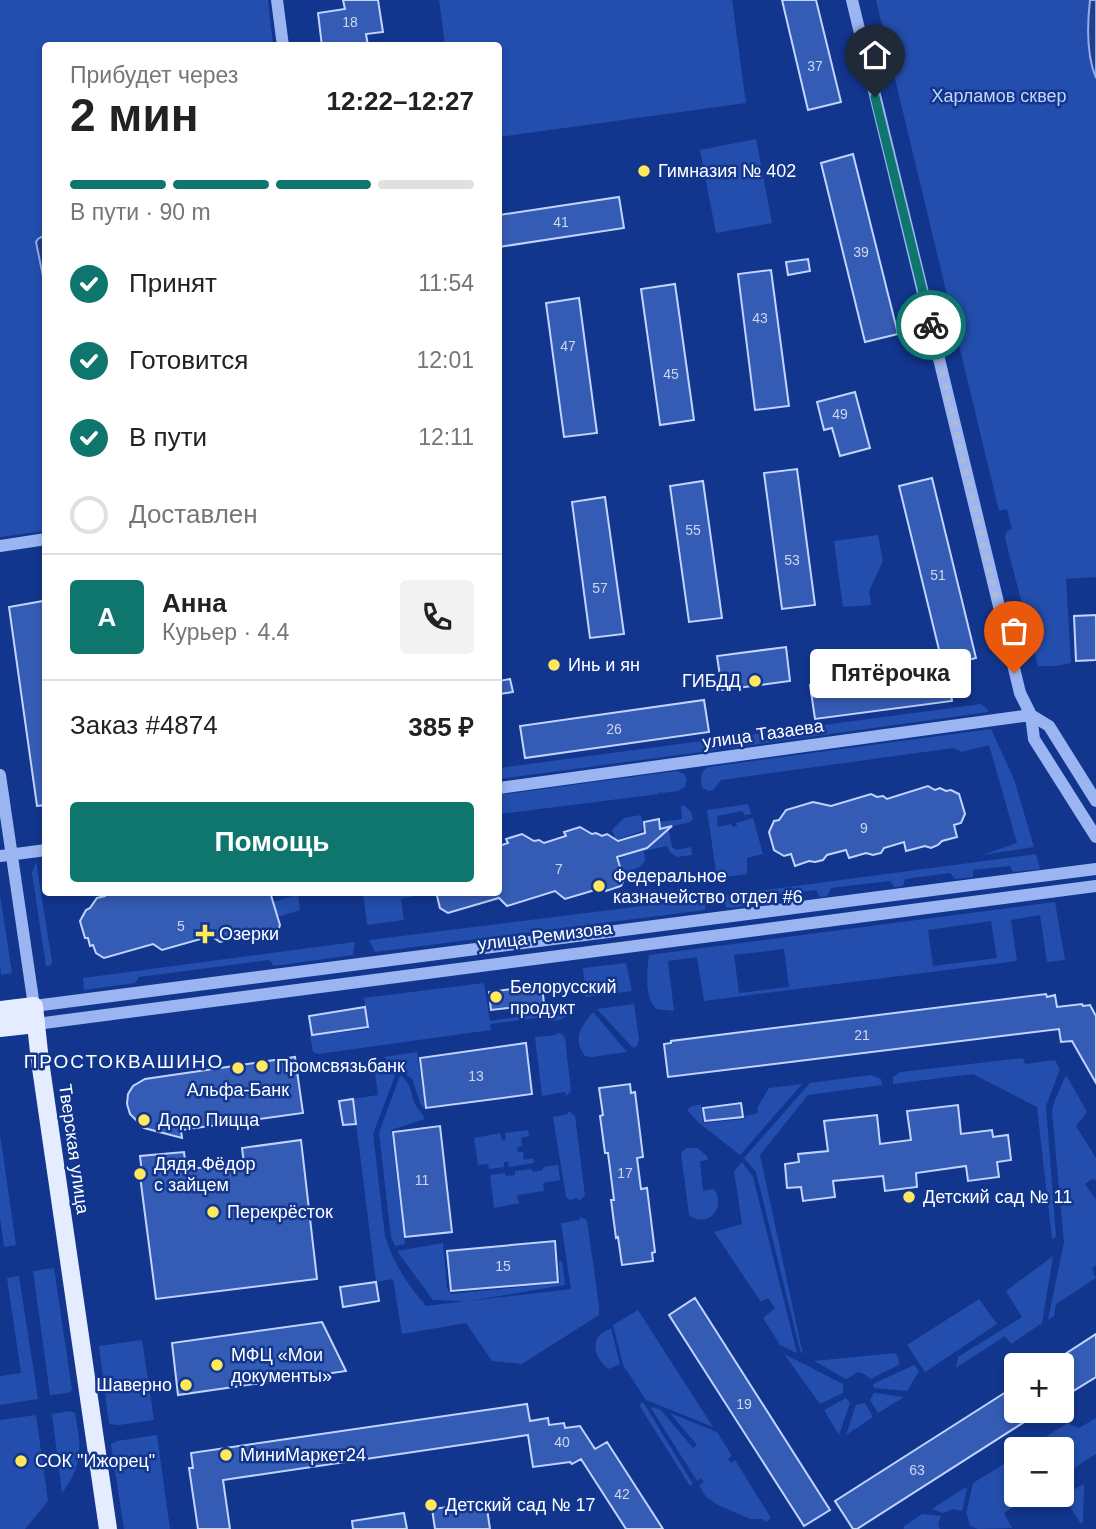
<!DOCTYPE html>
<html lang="ru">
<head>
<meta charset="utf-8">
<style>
	:root { --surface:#fff; --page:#f2f2f2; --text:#222; --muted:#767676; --line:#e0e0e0; --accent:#0f766e }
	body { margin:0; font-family:Arial,sans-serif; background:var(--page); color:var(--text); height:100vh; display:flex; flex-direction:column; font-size:26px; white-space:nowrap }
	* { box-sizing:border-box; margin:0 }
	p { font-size:23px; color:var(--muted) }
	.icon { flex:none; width:38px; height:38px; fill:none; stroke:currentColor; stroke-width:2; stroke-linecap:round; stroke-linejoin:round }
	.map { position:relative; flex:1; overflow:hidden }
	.drawer { position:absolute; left:42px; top:42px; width:460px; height:854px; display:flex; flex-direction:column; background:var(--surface); border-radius:7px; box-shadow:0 4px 10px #0003 }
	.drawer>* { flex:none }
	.buttons { position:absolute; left:1004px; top:1353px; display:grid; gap:14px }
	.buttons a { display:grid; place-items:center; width:70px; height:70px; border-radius:7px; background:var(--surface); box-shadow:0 4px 10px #0003; font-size:35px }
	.pin { position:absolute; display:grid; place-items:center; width:60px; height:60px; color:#fff; margin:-72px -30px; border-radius:50% 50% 50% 0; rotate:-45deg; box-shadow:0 0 7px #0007 }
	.pin .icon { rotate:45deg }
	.courier { position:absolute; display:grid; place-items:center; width:70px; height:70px; margin:-35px; border:5px solid #0f766e; border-radius:50%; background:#fff; color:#222; box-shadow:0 2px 9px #0007 }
	.bubble { position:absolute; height:49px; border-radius:7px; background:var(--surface); box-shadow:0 4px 10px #0003; font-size:23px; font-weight:800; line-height:49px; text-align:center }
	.head em { font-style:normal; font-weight:800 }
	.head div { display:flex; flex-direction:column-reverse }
	.head { display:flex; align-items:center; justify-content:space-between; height:119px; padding:0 28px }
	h1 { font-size:46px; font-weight:800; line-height:52px }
	.bar { display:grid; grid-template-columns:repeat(4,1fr); gap:10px 7px; align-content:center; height:84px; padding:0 28px }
	.bar i { height:9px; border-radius:5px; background:var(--line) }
	.bar .current { background:var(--accent) }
	.bar p { grid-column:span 4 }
	.line { display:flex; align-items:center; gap:18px; padding:0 28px; border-top:2px solid var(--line) }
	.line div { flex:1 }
	.round { display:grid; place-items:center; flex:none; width:74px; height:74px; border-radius:7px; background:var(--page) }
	ol { padding:0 28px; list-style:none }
	li { display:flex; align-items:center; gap:21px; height:77px }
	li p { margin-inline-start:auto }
	li .icon { padding:7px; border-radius:50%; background:var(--accent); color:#fff; stroke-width:4 }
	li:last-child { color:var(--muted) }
	li i { width:38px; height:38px; border:4px solid var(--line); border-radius:50% }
	.action { display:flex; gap:14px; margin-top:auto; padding:14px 28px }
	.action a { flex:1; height:80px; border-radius:7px; background:var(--accent); color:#fff; font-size:28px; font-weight:800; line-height:80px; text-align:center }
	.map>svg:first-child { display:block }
	.green { fill:#234ead; fill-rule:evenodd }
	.water { fill:#243e81; stroke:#8caef5; stroke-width:2 }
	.building { fill:#355cb5; stroke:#c2d4fd; stroke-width:2 }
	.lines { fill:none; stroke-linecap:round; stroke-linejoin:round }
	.minor { stroke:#9bb5f2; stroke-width:12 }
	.major { stroke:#e5ecff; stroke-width:18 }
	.done { stroke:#acb9d7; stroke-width:7; stroke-dasharray:0 12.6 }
	.route { stroke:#0f766e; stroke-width:9 }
	.poi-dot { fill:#ffe85b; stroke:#12368e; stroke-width:2.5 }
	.labels { text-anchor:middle; stroke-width:5; stroke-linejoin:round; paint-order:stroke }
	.number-label { font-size:14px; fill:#ccd6ec }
	.park-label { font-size:18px; fill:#c2d4fd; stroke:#12368e }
	.poi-label { font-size:18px; fill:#fff; stroke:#12368e; text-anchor:start }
	.street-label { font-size:18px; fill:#fff; stroke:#12368e }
	.neighbourhood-label { font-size:19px; letter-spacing:2px; fill:#fff; stroke:#12368e }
</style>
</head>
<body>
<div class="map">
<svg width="1096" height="1529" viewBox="0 0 1096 1529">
	<rect width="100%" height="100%" fill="#12368e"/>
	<path class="green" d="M 0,0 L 268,0 L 273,45 L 46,46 L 45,531 L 0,537 Z
		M 439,0 L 732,0 L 746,103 L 499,137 L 499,46 L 445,45 Z
		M 876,0 L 1090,0 C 1087,26 1086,54 1096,78 L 1096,577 L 1066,579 L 1071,663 L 1056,666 L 1038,666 L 1005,538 L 1007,531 L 1012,529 L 1007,509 L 999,511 Z
		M 756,139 L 772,223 L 716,233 L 700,150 Z
		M 878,535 L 883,561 L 869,591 L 871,605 L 843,607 L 834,541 Z
		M 981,704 L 987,709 L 988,712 L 730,748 L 727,745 L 726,738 Z
		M 991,729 L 1014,779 L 1034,847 L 982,855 L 1017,843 L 989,745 L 962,752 L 953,748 L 721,780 L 713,790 L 709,791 L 702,788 C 701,778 699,772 709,767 Z
		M 717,739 L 718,746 L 716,750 L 499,779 L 499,768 Z
		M 677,771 L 684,774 L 687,780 L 685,787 L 678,791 L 662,793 L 659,792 L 659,794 L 499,814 L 499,795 Z
		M 748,804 L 751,814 L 744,815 L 743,811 L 717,816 L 718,827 L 731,824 L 733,827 L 737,826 L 736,823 L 753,818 L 763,854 L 747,858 L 747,874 L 717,878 L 707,810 Z
		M 681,806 L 685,806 L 691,812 L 693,819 L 690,822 L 668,827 L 672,847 L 676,850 L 691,847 L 692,855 L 677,857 L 670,852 L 667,846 L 644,851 L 645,861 L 640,867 L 623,873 L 619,860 C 634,848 663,854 660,822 L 682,819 Z
		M 641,815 L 643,823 L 642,831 L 616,840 L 612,830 L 624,818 Z
		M 1036,854 L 1040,869 L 1013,872 L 1010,866 L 973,870 L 973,877 L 955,879 L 950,873 L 905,879 L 903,886 L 895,887 L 890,881 L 831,888 L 827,896 L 820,897 L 816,890 L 762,896 L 760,904 L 727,908 L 720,896 Z
		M 36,862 L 52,962 L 50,966 L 46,966 L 32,873 Z
		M 363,893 L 414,893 L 414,896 L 401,899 L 404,920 L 367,925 Z
		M 298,894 L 300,910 L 278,917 L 273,902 Z
		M 0,895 L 12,973 L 1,975 L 0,966 Z
		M 706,898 L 705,910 L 375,952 L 369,940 Z
		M 1055,902 L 1065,960 L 1047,962 L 1040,915 L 1011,920 L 1017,961 L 704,1001 L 697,957 L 668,961 L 674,1011 L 656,1009 C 644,996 647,971 649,955 ZM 991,921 L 997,958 L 933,966 L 928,930 ZM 784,949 L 789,987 L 739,993 L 734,955 Z
		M 355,942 L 353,955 L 274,966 L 269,960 L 139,977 L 135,983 L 84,990 L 83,978 Z
		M 626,963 L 632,991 L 586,997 L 583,968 Z
		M 484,983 L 490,1021 L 558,1011 L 559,1012 L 572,1011 L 570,1015 L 559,1020 L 550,1021 L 544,1017 L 490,1024 L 491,1030 L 318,1054 L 313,1052 L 310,1036 L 368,1029 L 364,998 Z
		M 634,1004 L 639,1039 L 637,1046 L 633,1048 L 597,1009 Z
		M 593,1012 L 627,1052 L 592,1057 L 585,1056 C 572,1038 581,1027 593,1012 Z
		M 558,1033 L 562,1034 L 565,1038 L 571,1091 L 566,1096 L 565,1092 L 542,1096 L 535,1037 L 556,1035 Z
		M 417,1052 L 425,1109 L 421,1105 L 412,1079 L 384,1057 Z
		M 1023,1058 L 1025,1064 L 1055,1060 L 1060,1069 L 1046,1106 L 1056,1237 L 1052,1239 L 1037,1107 L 973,1074 L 893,1084 L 893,1077 L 901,1072 Z
		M 373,1059 L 378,1059 L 396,1073 L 373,1134 L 385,1236 C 392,1261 409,1287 426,1306 L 466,1301 L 433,1300 L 397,1251 L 443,1243 L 447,1288 L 451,1294 L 560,1283 L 559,1262 L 562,1261 L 565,1285 L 469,1301 L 571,1289 L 561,1223 L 579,1220 L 580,1217 L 587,1220 L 599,1306 L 599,1315 L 522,1364 L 492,1361 L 466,1323 L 402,1334 L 393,1279 L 376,1282 L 353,1099 L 378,1095 Z
		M 400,1075 C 415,1087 409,1096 418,1109 C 421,1112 423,1115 425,1119 L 391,1130 L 405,1244 L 395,1246 L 391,1237 L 379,1133 Z
		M 871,1075 L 881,1079 L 882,1085 L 808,1095 L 760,1155 L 803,1355 L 800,1350 L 756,1172 L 744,1158 L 810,1083 Z
		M 1066,1075 L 1087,1112 L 1076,1126 L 1096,1158 L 1096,1180 L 1092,1179 L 1085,1184 L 1096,1200 L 1096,1265 L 1092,1268 L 1096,1278 L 1056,1304 L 1054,1316 L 1048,1320 L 1064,1242 L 1052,1112 L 1054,1102 Z
		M 802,1084 L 740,1155 L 699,1123 L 687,1110 L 690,1107 L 701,1104 L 703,1123 L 744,1119 L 745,1116 L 758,1113 L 757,1108 L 769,1088 Z
		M 568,1111 L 575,1116 L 585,1196 L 579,1201 L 578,1198 L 570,1200 L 566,1197 L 553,1117 L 568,1114 Z
		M 528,1130 L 529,1136 L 521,1138 L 522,1146 L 517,1147 L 518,1152 L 523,1152 L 524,1160 L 533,1158 L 534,1163 L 509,1167 L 508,1162 L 504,1162 L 504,1167 L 489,1169 L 488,1164 L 478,1165 L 474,1138 L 500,1133 L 502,1140 L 506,1139 L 505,1133 Z
		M 0,1134 L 16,1245 L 4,1247 L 0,1218 Z
		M 686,1148 L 697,1148 L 707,1156 L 708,1160 L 700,1161 L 703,1191 L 714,1189 C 727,1209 707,1229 689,1215 L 681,1153 Z
		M 742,1162 L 753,1177 L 797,1353 L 780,1345 L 763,1318 L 775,1308 L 768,1298 L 761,1302 L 714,1232 L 742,1224 L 734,1171 Z
		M 558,1165 L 560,1180 L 543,1183 L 544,1191 L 517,1195 L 519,1203 L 494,1208 L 490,1175 L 505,1173 L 505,1176 L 515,1175 L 515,1171 L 532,1169 L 533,1172 L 543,1170 L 543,1167 Z
		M 1053,1256 L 1042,1323 L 1011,1344 L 1005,1336 L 956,1368 L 958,1357 L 1022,1317 L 1006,1291 Z
		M 54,1268 L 72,1390 L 68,1393 L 50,1395 L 33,1271 Z
		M 19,1276 L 38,1399 L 0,1405 L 0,1376 L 21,1373 L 7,1278 Z
		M 979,1299 L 997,1324 L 925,1372 L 907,1345 Z
		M 638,1310 L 713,1427 L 646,1400 L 623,1365 L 613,1325 Z
		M 611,1328 L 620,1364 L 609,1369 C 600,1364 592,1350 597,1339 C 599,1334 606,1331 611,1328 Z
		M 142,1340 L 154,1420 L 119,1425 L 109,1424 L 99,1346 Z
		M 896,1353 L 900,1364 L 871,1379 L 864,1374 L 858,1372 L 846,1379 L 814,1361 Z
		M 784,1354 L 843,1384 L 843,1393 L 820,1404 Z
		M 914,1365 L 919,1371 L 907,1391 L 874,1388 L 873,1384 Z
		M 874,1393 L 904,1397 L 878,1413 L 870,1400 Z
		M 846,1398 L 850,1403 L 839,1435 L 824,1410 Z
		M 643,1402 L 693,1484 L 690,1486 L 639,1405 Z
		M 865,1403 L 873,1417 L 846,1435 L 856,1405 Z
		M 653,1407 L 661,1410 L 693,1448 L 697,1445 L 670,1413 L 717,1432 L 732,1456 L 728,1459 L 731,1463 L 735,1460 L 771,1518 L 766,1522 L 762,1519 L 750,1519 L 718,1505 L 706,1497 L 699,1485 L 704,1482 L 701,1478 L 697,1481 L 651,1408 Z
		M 70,1411 L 75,1413 C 81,1447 84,1463 62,1493 L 52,1414 Z
		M 36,1415 L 48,1501 L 25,1529 L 0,1529 L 0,1420 Z
		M 1096,1418 L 1096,1454 L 1062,1476 L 1062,1449 L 1041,1449 L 1037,1443 L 1067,1423 L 1079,1428 Z
		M 157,1435 L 170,1529 L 124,1529 L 111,1444 L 117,1441 Z
		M 1017,1456 L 1017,1494 L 1033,1495 L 1004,1513 L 1012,1528 L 978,1529 L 970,1526 L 968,1517 L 966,1514 L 973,1483 Z
		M 1084,1484 L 1083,1523 L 1081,1524 L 1068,1504 L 1073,1490 Z
		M 966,1487 L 967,1489 L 962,1511 L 954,1509 L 943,1513 L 932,1509 Z
		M 922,1514 L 941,1516 L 938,1523 L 940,1529 L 904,1529 L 903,1527 Z"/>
	<path class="water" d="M 1090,0 L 1096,0 L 1096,78 C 1086,54 1087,26 1090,0 Z
		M 45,235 L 46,235 L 45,339 L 43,327 L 45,286 L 36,242 L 38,239 Z"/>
	<path class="building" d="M 343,0 L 378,0 L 383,32 L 366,34 L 368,46 L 322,46 L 318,13 L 345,9 Z
		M 782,0 L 816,0 L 841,102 L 808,110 Z
		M 853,154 L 898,334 L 865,342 L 821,163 Z
		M 619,197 L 624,228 L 499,247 L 499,215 Z
		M 808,259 L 810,271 L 788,275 L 786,262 Z
		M 771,270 L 789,406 L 755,410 L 738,274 Z
		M 675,284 L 694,420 L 660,425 L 641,289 Z
		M 579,298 L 597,433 L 564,437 L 546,303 Z
		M 855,392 L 870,448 L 840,456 L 832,428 L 824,430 L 817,402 Z
		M 797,469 L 815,605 L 782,609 L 764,473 Z
		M 932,478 L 976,658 L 943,666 L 899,486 Z
		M 703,481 L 722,618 L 689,622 L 670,486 Z
		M 605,497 L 624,634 L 590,638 L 572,502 Z
		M 43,601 L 46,621 L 46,805 L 37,806 L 9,607 Z
		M 1096,615 L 1096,660 L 1076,661 L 1074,616 Z
		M 786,647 L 790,681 L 722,690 L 717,656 Z
		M 947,666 L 952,701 L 815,719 L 810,685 Z
		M 510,679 L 513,692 L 499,694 L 499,681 Z
		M 704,700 L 709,732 L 525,758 L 520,726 Z
		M 928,786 L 935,790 L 940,788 L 946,791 L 951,790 L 959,794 L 965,814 L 961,823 L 954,825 L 957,837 L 942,841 L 938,845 L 931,848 L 925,846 L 906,851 L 904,842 L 884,848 L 881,853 L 873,855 L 866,853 L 849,858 L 846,850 L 827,855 L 823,860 L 815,862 L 809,861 L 795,866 L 791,854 L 784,856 L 774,850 L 769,832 L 774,821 L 779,820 L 786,810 L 813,802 L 831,806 L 871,794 L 877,797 L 883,796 L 887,799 Z
		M 659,819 L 660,829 L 672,826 L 647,848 L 617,857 L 624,880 L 621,886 L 606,891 L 605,887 L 565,899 L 555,891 L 507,906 L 499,898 L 448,913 L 440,908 L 436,892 L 499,892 L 499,846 L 508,843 L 506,839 L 522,834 L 534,841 L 539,840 L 544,843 L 566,836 L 564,832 L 580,827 L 592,834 L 596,833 L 602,836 L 607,834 L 618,841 L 645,833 L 644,822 Z
		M 104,892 L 270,892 L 280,925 L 278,931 L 262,936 L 261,931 L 220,942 L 211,936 L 162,950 L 153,944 L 104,958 L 96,953 L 93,945 L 90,946 L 88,938 L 85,938 L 80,921 L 86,910 L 90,908 L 97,898 L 105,896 Z
		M 542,985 L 544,1004 L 491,1010 L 489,992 Z
		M 1046,994 L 1047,997 L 1055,995 L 1057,1007 L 1082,1004 L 1083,1006 L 1090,1005 L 1096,1016 L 1096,1083 L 1072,1041 L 1061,1042 L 1059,1029 L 668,1077 L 664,1044 L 671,1043 L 671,1041 Z
		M 365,1007 L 368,1027 L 312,1035 L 309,1016 Z
		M 526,1043 L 532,1094 L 426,1108 L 420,1058 Z
		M 295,1057 L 303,1113 L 181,1130 L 182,1138 L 144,1128 L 130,1114 L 127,1104 L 128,1094 L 133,1086 L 145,1079 Z
		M 630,1084 L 631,1093 L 635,1092 L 643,1157 L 637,1158 L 641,1189 L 647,1188 L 655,1252 L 652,1253 L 653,1261 L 622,1265 L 618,1237 L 616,1238 L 611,1200 L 614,1200 L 608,1153 L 605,1153 L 600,1116 L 603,1115 L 599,1088 Z
		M 353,1099 L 356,1124 L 343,1125 L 339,1101 Z
		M 741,1103 L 743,1117 L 705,1121 L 703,1108 Z
		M 958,1105 L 961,1134 L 992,1130 L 993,1137 L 1008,1135 L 1011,1160 L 997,1162 L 999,1177 L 968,1181 L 966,1166 L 916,1173 L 917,1187 L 885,1191 L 883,1176 L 833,1181 L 835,1197 L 803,1201 L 801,1187 L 787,1188 L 785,1164 L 799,1162 L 798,1154 L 828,1151 L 824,1121 L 877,1115 L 880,1144 L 911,1140 L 907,1111 Z
		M 440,1126 L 452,1232 L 405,1237 L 393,1132 Z
		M 301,1140 L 317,1279 L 156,1299 L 140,1176 L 142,1174 L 140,1156 L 184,1152 L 186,1169 L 244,1164 L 242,1148 Z
		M 555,1241 L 558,1282 L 451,1291 L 447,1251 Z
		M 376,1282 L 379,1301 L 343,1307 L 340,1287 Z
		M 695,1298 L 830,1510 L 804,1526 L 669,1315 Z
		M 322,1322 L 346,1371 L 178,1395 L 172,1343 Z
		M 1096,1334 L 1096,1377 L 1062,1398 L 1062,1356 Z
		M 1017,1385 L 1017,1410 L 1043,1410 L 857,1529 L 853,1529 L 835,1501 Z
		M 527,1404 L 530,1421 L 548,1418 L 549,1425 L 564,1423 L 565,1428 L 580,1426 L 595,1449 L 607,1442 L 663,1529 L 626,1529 L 581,1459 L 572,1464 L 570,1462 L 533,1467 L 528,1435 L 223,1480 L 230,1529 L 198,1529 L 189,1468 L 193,1468 L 191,1453 Z
		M 486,1502 L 490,1529 L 435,1529 L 432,1509 Z
		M 404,1513 L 407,1529 L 353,1529 L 352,1521 Z"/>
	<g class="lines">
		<path class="minor" d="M 277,0 L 283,46
			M 852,0 L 1020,693 L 1031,715 L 1034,739 L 1096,837
			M 0,546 L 46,539
			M 1031,715 L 1049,726 L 1096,801
			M 0,775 L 34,1006 L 1096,869
			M 499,788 L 1031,715
			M 0,856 L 46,850
			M 36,1024 L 1096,886"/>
		<path class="major" d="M 0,1010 L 34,1006 L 40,1061 L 108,1529
			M 0,1028 L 36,1024"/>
	</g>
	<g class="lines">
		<path class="done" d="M 931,325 L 1014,673"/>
		<path class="route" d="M 875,97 L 931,325"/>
	</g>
	<g class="poi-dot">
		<circle cx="644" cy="171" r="7"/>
		<circle cx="554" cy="665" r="7"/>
		<circle cx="755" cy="681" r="7"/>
		<circle cx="599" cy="886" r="7"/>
		<path d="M201.5 923.5h7v7h7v7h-7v7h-7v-7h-7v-7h7z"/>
		<circle cx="496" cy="997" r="7"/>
		<circle cx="262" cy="1066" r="7"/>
		<circle cx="238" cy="1068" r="7"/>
		<circle cx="144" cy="1120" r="7"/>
		<circle cx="140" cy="1174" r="7"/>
		<circle cx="909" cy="1197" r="7"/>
		<circle cx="213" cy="1212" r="7"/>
		<circle cx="217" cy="1365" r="7"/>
		<circle cx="186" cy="1385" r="7"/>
		<circle cx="226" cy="1455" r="7"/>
		<circle cx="21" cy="1461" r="7"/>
		<circle cx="431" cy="1505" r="7"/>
	</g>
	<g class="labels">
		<g class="number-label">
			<text x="350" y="27">18</text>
			<text x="815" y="71">37</text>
			<text x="561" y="227">41</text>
			<text x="861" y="257">39</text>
			<text x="760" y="323">43</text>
			<text x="568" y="351">47</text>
			<text x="671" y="379">45</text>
			<text x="840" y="419">49</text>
			<text x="693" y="535">55</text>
			<text x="792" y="565">53</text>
			<text x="938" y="580">51</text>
			<text x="600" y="593">57</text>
			<text x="614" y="734">26</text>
			<text x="864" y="833">9</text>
			<text x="559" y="874">7</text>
			<text x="181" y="931">5</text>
			<text x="862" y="1040">21</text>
			<text x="476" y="1081">13</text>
			<text x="625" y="1178">17</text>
			<text x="422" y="1185">11</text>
			<text x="503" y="1271">15</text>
			<text x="744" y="1409">19</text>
			<text x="562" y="1447">40</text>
			<text x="917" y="1475">63</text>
			<text x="622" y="1499">42</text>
		</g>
		<g class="park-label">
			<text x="999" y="102">Харламов сквер</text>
		</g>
		<g class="poi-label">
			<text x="658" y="177">Гимназия № 402</text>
			<text x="568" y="671">Инь и ян</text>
			<text x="741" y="687" text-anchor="end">ГИБДД</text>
			<text x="613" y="882">Федеральное<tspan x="613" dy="21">казначейство отдел #6</tspan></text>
			<text x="219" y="940">Озерки</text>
			<text x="510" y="993">Белорусский<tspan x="510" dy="21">продукт</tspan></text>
			<text x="276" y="1072">Промсвязьбанк</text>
			<text x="238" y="1096" text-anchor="middle">Альфа-Банк</text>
			<text x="158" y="1126">Додо Пицца</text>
			<text x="154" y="1170">Дядя Фёдор<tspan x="154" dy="21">с зайцем</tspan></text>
			<text x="923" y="1203">Детский сад № 11</text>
			<text x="227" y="1218">Перекрёсток</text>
			<text x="231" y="1361">МФЦ «Мои<tspan x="231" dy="21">документы»</tspan></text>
			<text x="172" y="1391" text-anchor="end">Шаверно</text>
			<text x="240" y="1461">МиниМаркет24</text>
			<text x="35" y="1467">СОК "Ижорец"</text>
			<text x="445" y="1511">Детский сад № 17</text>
		</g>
		<g class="street-label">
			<text transform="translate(763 734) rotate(-8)" y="6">улица Тазаева</text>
			<text transform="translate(545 936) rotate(-7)" y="6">улица Ремизова</text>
			<text transform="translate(74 1149) rotate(82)" y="6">Тверская улица</text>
		</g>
		<g class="neighbourhood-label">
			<text x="124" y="1068">ПРОСТОКВАШИНО</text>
		</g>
	</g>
</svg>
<div class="buttons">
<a>+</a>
<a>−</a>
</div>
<div class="pin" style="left:1014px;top:673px;background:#ea580c"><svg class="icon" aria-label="bag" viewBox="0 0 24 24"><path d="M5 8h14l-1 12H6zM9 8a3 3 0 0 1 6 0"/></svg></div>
<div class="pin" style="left:875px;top:97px;background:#1f2937"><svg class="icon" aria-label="home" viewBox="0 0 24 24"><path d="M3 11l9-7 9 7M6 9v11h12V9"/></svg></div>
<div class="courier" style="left:931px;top:325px"><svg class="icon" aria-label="bike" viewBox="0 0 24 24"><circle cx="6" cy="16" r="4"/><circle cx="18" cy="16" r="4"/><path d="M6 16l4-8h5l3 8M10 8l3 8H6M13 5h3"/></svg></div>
<div class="bubble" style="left:810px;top:649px;width:161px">Пятёрочка</div>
<section class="drawer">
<div class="head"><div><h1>2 мин</h1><p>Прибудет через</p></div><em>12:22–12:27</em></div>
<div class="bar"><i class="current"></i><i class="current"></i><i class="current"></i><i></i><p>В пути · 90 m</p></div>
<ol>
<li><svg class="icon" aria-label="check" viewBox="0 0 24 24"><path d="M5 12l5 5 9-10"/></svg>Принят<p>11:54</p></li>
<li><svg class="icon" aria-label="check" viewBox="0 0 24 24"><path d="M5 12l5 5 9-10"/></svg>Готовится<p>12:01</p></li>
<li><svg class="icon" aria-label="check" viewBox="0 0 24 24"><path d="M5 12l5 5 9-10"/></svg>В пути<p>12:11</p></li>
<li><i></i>Доставлен</li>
</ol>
<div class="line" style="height:126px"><b class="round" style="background:var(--accent);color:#fff">А</b><div><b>Анна</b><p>Курьер · 4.4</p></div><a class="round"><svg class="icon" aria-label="phone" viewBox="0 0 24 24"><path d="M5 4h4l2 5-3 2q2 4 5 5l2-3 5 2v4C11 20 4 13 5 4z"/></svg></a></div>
<div class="line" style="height:91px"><div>Заказ #4874</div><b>385 ₽</b></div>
<div class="action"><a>Помощь</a></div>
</section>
</div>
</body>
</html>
